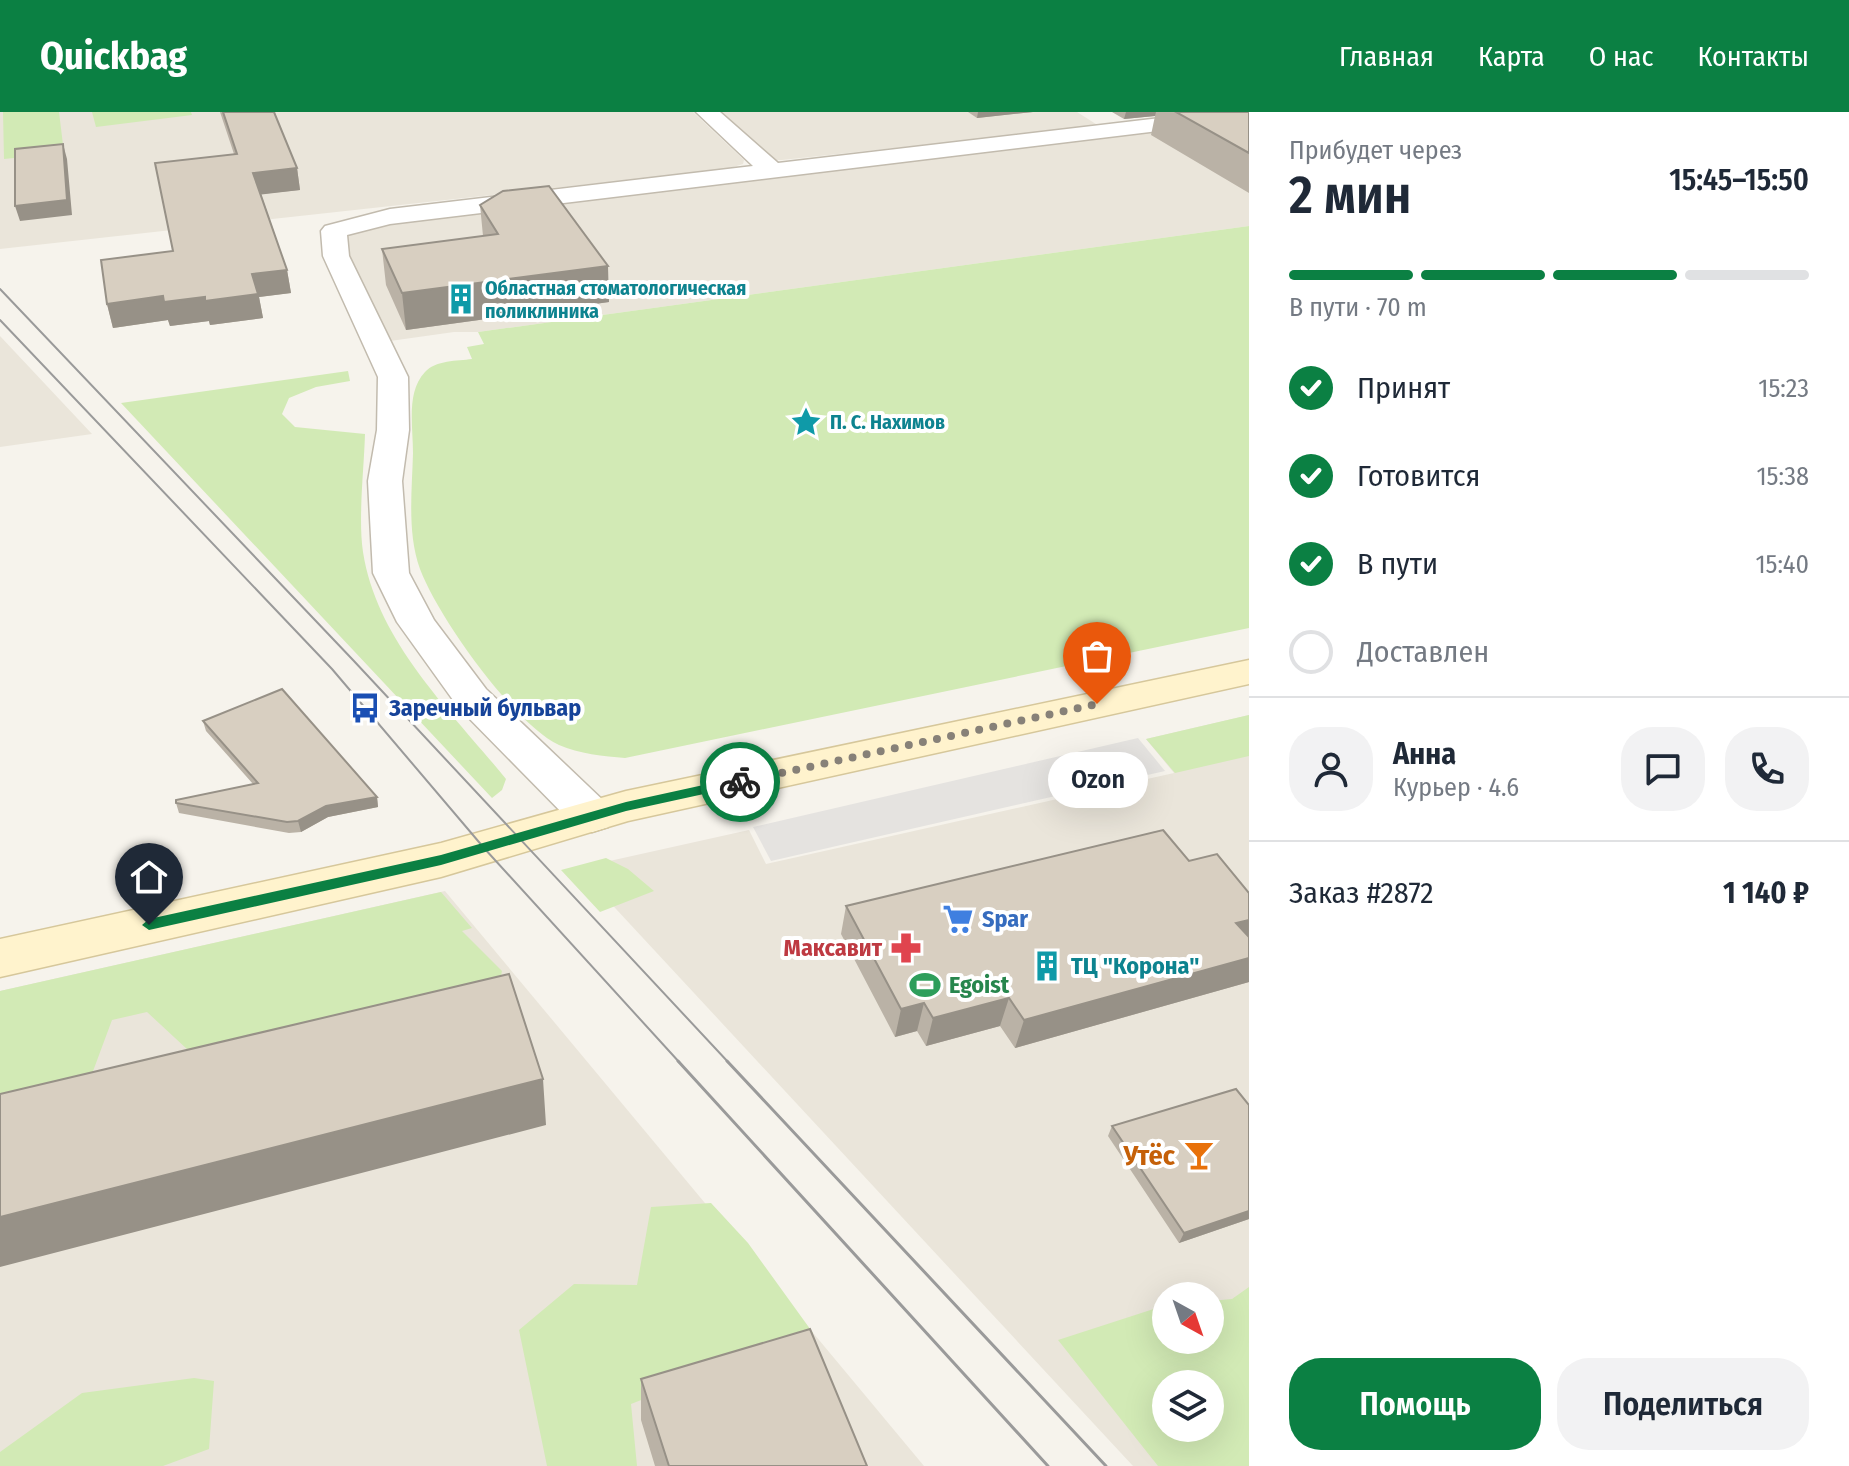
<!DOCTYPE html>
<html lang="ru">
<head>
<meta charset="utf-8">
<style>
	:root { --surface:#fff; --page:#f2f2f3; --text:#1f2937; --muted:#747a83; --line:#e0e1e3; --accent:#0b8043 }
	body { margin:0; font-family:"Fira Sans Condensed",sans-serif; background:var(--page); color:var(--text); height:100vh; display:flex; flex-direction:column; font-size:30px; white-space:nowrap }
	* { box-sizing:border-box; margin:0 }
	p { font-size:26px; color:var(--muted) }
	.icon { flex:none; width:44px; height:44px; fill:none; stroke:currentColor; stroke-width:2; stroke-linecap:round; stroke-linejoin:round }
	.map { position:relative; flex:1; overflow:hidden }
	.panel { display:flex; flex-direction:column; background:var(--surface); width:600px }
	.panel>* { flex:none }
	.needle { width:52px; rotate:140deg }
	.controls { position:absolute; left:1152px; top:1170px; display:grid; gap:16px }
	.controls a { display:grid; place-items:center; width:72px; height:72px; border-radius:50%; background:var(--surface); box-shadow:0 8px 32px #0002; font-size:40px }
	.pin { position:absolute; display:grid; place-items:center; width:68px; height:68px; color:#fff; margin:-82px -34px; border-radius:50% 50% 50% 0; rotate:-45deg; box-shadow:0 0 8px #0007 }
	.pin .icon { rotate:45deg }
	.courier { position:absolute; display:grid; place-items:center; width:80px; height:80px; margin:-40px; border:6px solid #0b8043; border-radius:50%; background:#fff; color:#222; box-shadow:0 2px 10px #0007 }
	.bubble { position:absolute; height:56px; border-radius:28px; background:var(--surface); box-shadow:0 8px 32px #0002; font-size:26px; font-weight:600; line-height:56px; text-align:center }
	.overview em { font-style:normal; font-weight:600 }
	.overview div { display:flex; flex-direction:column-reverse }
	.overview { display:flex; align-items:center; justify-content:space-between; height:136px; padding:0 40px }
	h1 { font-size:52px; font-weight:600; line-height:60px }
	.bar { display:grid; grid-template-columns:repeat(4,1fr); gap:12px 8px; align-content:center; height:96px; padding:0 40px }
	.bar i { height:10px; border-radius:6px; background:var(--line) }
	.bar .selected { background:var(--accent) }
	.bar p { grid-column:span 4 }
	.line { display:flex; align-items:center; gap:20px; padding:0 40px; border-top:2px solid var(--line) }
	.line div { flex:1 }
	.round { display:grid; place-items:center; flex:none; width:84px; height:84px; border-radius:32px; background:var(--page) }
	ol { padding:0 40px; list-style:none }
	li { display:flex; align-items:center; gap:24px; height:88px }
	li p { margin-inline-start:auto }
	li .icon { padding:8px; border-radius:50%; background:var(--accent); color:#fff; stroke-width:4 }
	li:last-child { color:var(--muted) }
	li i { width:44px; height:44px; border:4px solid var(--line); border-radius:50% }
	.button { display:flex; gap:16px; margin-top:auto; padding:16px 40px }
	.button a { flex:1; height:92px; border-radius:32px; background:var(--accent); color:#fff; font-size:32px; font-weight:600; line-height:92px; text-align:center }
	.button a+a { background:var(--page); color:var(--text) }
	header { display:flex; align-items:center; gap:48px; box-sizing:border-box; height:112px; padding:0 40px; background:var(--accent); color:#fff }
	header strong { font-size:38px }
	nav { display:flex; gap:44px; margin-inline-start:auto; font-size:28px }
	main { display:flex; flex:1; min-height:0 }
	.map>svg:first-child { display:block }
	.residential { fill:#eae5da; fill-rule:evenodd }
	.green { fill:#d2eab5; fill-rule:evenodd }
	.parking { fill:#e5e3e0 }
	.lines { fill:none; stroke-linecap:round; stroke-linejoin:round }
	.street-casing { stroke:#c2bbae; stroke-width:3 }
	.secondary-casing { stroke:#d6c79b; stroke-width:3 }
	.street { fill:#fff; fill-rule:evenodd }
	.secondary { fill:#fff3cd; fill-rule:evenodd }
	.tram-far1 { stroke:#9a9a9a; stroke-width:2 }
	.tram { stroke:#9a9a9a; stroke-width:3 }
	.wall { fill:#bab2a6 }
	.shaded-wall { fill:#979187 }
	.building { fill:#d8cfc1; stroke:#979187; stroke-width:2 }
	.route { fill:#0b8043 }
	.done { stroke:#878178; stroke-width:8; stroke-dasharray:0 14.4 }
	.labels { text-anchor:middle; stroke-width:8; stroke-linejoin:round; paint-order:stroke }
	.far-culture-label { font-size:20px; font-weight:bold; fill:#0d838f; stroke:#fff; text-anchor:start }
	.transit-label { font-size:24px; font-weight:bold; fill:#164399; stroke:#fff; text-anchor:start }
	.shop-label { font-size:24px; font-weight:bold; fill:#366cbe; stroke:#fff; text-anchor:start }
	.health-label { font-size:24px; font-weight:bold; fill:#be3a42; stroke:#fff; text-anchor:end }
	.culture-label { font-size:24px; font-weight:bold; fill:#0d838f; stroke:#fff; text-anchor:start }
	.leisure-label { font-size:24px; font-weight:bold; fill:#27864d; stroke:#fff; text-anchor:start }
	.near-food-label { font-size:28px; font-weight:bold; fill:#c56008; stroke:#fff; text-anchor:end }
</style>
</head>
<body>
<header>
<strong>Quickbag</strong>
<nav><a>Главная</a><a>Карта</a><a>О нас</a><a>Контакты</a></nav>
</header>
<main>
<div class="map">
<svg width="1249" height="1354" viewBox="0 0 1249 1354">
	<rect width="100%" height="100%" fill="#f6f3ec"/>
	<path class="residential" d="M 0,0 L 693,0 L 744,48 L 743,52 L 727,57 L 0,137 Z
		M 710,0 L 1077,0 L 1099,14 L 782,48 L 770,48 Z
		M 1249,4 L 1249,114 L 478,220 L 454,220 L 383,230 L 339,138 L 346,120 L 359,114 Z
		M 0,224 L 92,322 L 0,335 Z
		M 1249,603 L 1249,1354 L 1133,1354 L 578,756 L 749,718 L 766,752 L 1174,661 L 1146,627 ZM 1166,1184 L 1210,1184 L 1210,1228 L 1166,1228 ZM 1166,1272 L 1210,1272 L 1210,1316 L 1166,1316 Z
		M 445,779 L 924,1354 L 0,1354 L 0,879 Z"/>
	<path class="green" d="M 3,0 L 59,0 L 64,41 L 4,47 Z
		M 92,0 L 191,0 L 192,3 L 96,15 Z
		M 1249,114 L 1249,516 L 625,646 C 604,644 579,642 559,633 C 513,611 438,505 420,457 C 407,421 412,379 413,341 C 413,314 406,280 425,260 C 436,248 457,249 472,247 L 467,235 L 484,232 L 478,220 Z
		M 348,259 L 350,269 L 316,275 L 289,286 L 282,302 L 295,315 L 365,322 C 364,357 358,407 363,440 C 377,530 451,599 506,667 L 502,678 L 492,686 L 121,291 Z
		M 1249,603 L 1249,644 L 1175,661 L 1146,627 Z
		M 606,746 L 628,757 L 654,779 L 600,800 L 561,758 Z
		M 441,780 L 472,816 L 462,819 L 502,859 L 493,899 L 216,964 L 147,900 L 112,908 L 86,978 L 0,1003 L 0,879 Z
		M 711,1091 L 748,1131 L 813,1221 L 631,1292 L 637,1354 L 547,1354 L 519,1218 L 574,1172 L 637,1173 L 651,1095 Z
		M 1249,1175 L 1249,1354 L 1158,1354 L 1058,1228 L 1166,1193 L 1166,1228 L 1210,1228 L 1210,1189 L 1232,1187 ZM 1166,1272 L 1210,1272 L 1210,1316 L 1166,1316 Z
		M 194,1266 L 214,1269 L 209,1337 L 163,1354 L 0,1354 L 0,1340 L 82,1281 Z"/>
	<path class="parking" d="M 1138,626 L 1165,659 L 771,749 L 753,715 Z"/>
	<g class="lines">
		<g class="street-casing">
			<path id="street" d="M 696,0 L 720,0 L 778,51 L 1211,0 L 1249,0 L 1249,8 L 390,112 L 347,123 L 349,144 L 408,265 L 409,318 L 402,369 L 409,461 L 434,508 L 486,577 L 608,693 L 614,704 L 608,715 L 592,720 L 576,715 L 458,595 L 397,510 L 373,461 L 368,369 L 377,318 L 378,265 L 323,144 L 321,119 L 325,114 L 390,97 L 753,54 Z"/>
		</g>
		<g class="secondary-casing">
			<path id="secondary" d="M 1249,548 L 1249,572 L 628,709 L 441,765 L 0,865 L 0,827 L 441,731 L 626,679 Z"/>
		</g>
		<use href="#street" class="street"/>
		<use href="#secondary" class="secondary"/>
		<path class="tram-far1" d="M 0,177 L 353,548 L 729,951
			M 0,208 L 332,557 L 484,736 L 680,951"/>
		<path class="tram" d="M 678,949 L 1048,1354
			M 727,949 L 1106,1354"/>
	</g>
	<path class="wall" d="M 220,0 L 274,0 L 297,56 L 300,78 L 261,82 L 287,158 L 291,181 L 259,185 L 263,206 L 210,213 L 209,209 L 170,214 L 168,208 L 113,216 L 107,192 L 173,139 L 234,42 Z
		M 968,0 L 1033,0 L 977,6 Z
		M 1112,0 L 1249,0 L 1249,81 L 1151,23 L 1155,4 L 1124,7 Z
		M 480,93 L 609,190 L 406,218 L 386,173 L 382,137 L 483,124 Z
		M 203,609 L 377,685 L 378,695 L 328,705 L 301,720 L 289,721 L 179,701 L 176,691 L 253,672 L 206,619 Z
		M 1249,781 L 1249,870 L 1015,936 L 1000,914 L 926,934 L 917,919 L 895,925 L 841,822 L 846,794 Z
		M 1112,1014 L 1249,1107 L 1179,1131 L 1108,1024 Z
		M 641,1267 L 867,1354 L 655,1354 L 641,1308 Z"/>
	<path class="shaded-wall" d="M 978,0 L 1033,0 L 977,6 Z
		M 1126,0 L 1156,0 L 1155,4 L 1124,7 Z
		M 63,32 L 67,47 L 72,103 L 20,109 L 15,94 Z
		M 297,56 L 300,78 L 257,83 L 253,61 Z
		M 608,154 L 609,190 L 406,218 L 402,181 Z
		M 287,158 L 291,181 L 259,185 L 263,206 L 210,213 L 209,209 L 170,214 L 168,208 L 113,216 L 107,192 L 252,162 Z
		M 377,685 L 378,695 L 328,705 L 301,720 L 298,709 L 326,694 Z
		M 1249,808 L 1249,832 L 1236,811 Z
		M 1249,846 L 1249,870 L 1015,936 L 1024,908 Z
		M 1009,886 L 1000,914 L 926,934 L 933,906 Z
		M 924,891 L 917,919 L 895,925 L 901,897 Z
		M 543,967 L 546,1013 L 0,1155 L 0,1105 Z
		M 1249,1099 L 1249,1107 L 1179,1131 L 1184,1121 Z"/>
	<path class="building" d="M 223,0 L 274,0 L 297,56 L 253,61 L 287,158 L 252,162 L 258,182 L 205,189 L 205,185 L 164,190 L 163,184 L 107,192 L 101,148 L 173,139 L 155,51 L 237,42 Z
		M 1176,0 L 1249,0 L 1249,41 Z
		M 63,32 L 67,88 L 15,94 L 15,37 Z
		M 549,74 L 608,154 L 402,181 L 382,137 L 498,122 L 480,93 L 503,79 Z
		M 282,577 L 377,685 L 326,694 L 298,709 L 287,710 L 176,691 L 176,688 L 258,671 L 203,609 Z
		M 1163,718 L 1189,749 L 1217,742 L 1249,781 L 1249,808 L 1236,811 L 1249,825 L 1249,846 L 1024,908 L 1009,886 L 933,906 L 924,891 L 901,897 L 846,794 Z
		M 509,862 L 543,967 L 0,1105 L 0,982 Z
		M 1236,977 L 1249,993 L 1249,1099 L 1184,1121 L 1112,1014 Z
		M 810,1217 L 867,1354 L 669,1354 L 641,1267 Z"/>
	<path class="route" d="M 740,665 L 747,670 L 745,673 L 626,699 L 441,753 L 149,818 L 142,813 L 149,807 L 441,743 L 626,690 Z"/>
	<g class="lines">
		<path class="done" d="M 740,670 L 1097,592"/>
	</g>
	<defs>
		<g id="building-bare" transform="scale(2.4)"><path d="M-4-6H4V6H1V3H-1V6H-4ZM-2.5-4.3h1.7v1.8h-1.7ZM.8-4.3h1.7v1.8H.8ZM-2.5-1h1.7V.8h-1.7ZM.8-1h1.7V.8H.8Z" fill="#0f9aa8" stroke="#fff" stroke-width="2.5" paint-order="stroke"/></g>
		<g id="sight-bare" transform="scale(2.4)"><path d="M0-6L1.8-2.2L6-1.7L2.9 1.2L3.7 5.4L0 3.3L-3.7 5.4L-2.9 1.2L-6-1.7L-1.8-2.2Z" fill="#0f9aa8" stroke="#fff" stroke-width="2.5" paint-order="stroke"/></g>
		<g id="bus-bare" transform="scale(2.4)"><path d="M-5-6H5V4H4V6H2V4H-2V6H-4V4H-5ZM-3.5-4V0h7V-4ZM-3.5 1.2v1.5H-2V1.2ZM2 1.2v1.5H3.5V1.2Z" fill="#1a4fb4" stroke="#fff" stroke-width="2.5" paint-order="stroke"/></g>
		<g id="supermarket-bare" transform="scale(2.4)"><path d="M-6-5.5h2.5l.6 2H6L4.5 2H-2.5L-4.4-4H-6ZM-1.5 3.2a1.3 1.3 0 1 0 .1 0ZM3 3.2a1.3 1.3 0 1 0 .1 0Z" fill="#3f7fe0" stroke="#fff" stroke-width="2.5" paint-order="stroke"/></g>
		<g id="pharmacy-bare" transform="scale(2.4)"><path d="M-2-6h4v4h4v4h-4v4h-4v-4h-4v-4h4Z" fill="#e0444e" stroke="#fff" stroke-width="2.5" paint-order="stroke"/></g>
		<g id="stadium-bare" transform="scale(2.4)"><path d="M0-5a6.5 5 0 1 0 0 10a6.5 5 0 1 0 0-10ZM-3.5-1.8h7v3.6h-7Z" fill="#2e9e5b" stroke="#fff" stroke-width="2.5" paint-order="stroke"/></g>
		<g id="bar-bare" transform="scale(2.4)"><path d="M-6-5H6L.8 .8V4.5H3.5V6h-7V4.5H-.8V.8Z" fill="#e8710a" stroke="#fff" stroke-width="2.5" paint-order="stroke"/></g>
	</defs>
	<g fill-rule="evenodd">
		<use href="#building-bare" x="461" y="187"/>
		<use href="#sight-bare" x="806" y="310"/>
		<use href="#bus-bare" x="365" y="596"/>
		<use href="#supermarket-bare" x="958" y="807"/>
		<use href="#pharmacy-bare" x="906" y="836"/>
		<use href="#building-bare" x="1047" y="854"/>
		<use href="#stadium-bare" x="925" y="873"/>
		<use href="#bar-bare" x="1199" y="1043"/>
	</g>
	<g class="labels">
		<g class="far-culture-label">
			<text x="485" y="183">Областная стоматологическая<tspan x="485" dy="23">поликлиника</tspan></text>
			<text x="830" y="317">П. С. Нахимов</text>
		</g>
		<g class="transit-label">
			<text x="389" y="604">Заречный бульвар</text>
		</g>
		<g class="shop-label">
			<text x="982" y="815">Spar</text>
		</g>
		<g class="health-label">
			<text x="882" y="844">Максавит</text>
		</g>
		<g class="culture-label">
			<text x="1071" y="862">ТЦ "Корона"</text>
		</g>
		<g class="leisure-label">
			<text x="949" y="881">Egoist</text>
		</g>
		<g class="near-food-label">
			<text x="1175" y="1053">Утёс</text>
		</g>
	</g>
</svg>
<div class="controls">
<a><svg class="needle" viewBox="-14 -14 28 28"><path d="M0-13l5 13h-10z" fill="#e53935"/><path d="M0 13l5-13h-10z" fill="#747a83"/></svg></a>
<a><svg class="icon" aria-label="layers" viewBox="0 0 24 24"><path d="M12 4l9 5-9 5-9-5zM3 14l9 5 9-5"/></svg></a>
</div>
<div class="pin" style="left:1097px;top:592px;background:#ea580c"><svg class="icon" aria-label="bag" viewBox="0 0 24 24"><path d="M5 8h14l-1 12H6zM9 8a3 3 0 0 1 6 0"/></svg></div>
<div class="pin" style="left:149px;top:813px;background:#1f2937"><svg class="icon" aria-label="home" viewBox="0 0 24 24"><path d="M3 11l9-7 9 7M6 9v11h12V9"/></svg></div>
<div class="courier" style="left:740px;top:670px"><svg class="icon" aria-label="bike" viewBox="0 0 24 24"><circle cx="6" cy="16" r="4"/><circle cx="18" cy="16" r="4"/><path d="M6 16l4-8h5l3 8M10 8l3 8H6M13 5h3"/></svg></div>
<div class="bubble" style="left:1048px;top:640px;width:100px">Ozon</div>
</div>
<section class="panel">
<div class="overview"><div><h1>2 мин</h1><p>Прибудет через</p></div><em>15:45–15:50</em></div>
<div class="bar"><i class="selected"></i><i class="selected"></i><i class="selected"></i><i></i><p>В пути · 70 m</p></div>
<ol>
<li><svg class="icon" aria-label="check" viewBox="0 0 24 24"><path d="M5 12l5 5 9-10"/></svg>Принят<p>15:23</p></li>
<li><svg class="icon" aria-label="check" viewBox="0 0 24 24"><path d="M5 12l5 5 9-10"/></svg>Готовится<p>15:38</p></li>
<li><svg class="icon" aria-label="check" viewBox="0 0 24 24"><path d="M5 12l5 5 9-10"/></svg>В пути<p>15:40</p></li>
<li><i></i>Доставлен</li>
</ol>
<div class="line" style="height:144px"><a class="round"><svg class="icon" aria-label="person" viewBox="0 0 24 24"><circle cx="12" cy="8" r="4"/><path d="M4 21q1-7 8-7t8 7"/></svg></a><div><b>Анна</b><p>Курьер · 4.6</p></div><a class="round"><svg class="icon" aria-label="chat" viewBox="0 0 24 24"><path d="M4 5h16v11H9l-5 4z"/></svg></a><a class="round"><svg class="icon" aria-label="phone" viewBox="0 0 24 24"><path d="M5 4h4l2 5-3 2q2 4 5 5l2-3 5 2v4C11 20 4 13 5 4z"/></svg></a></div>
<div class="line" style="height:104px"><div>Заказ #2872</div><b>1 140 ₽</b></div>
<div class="button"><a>Помощь</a><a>Поделиться</a></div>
</section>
</main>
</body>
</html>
